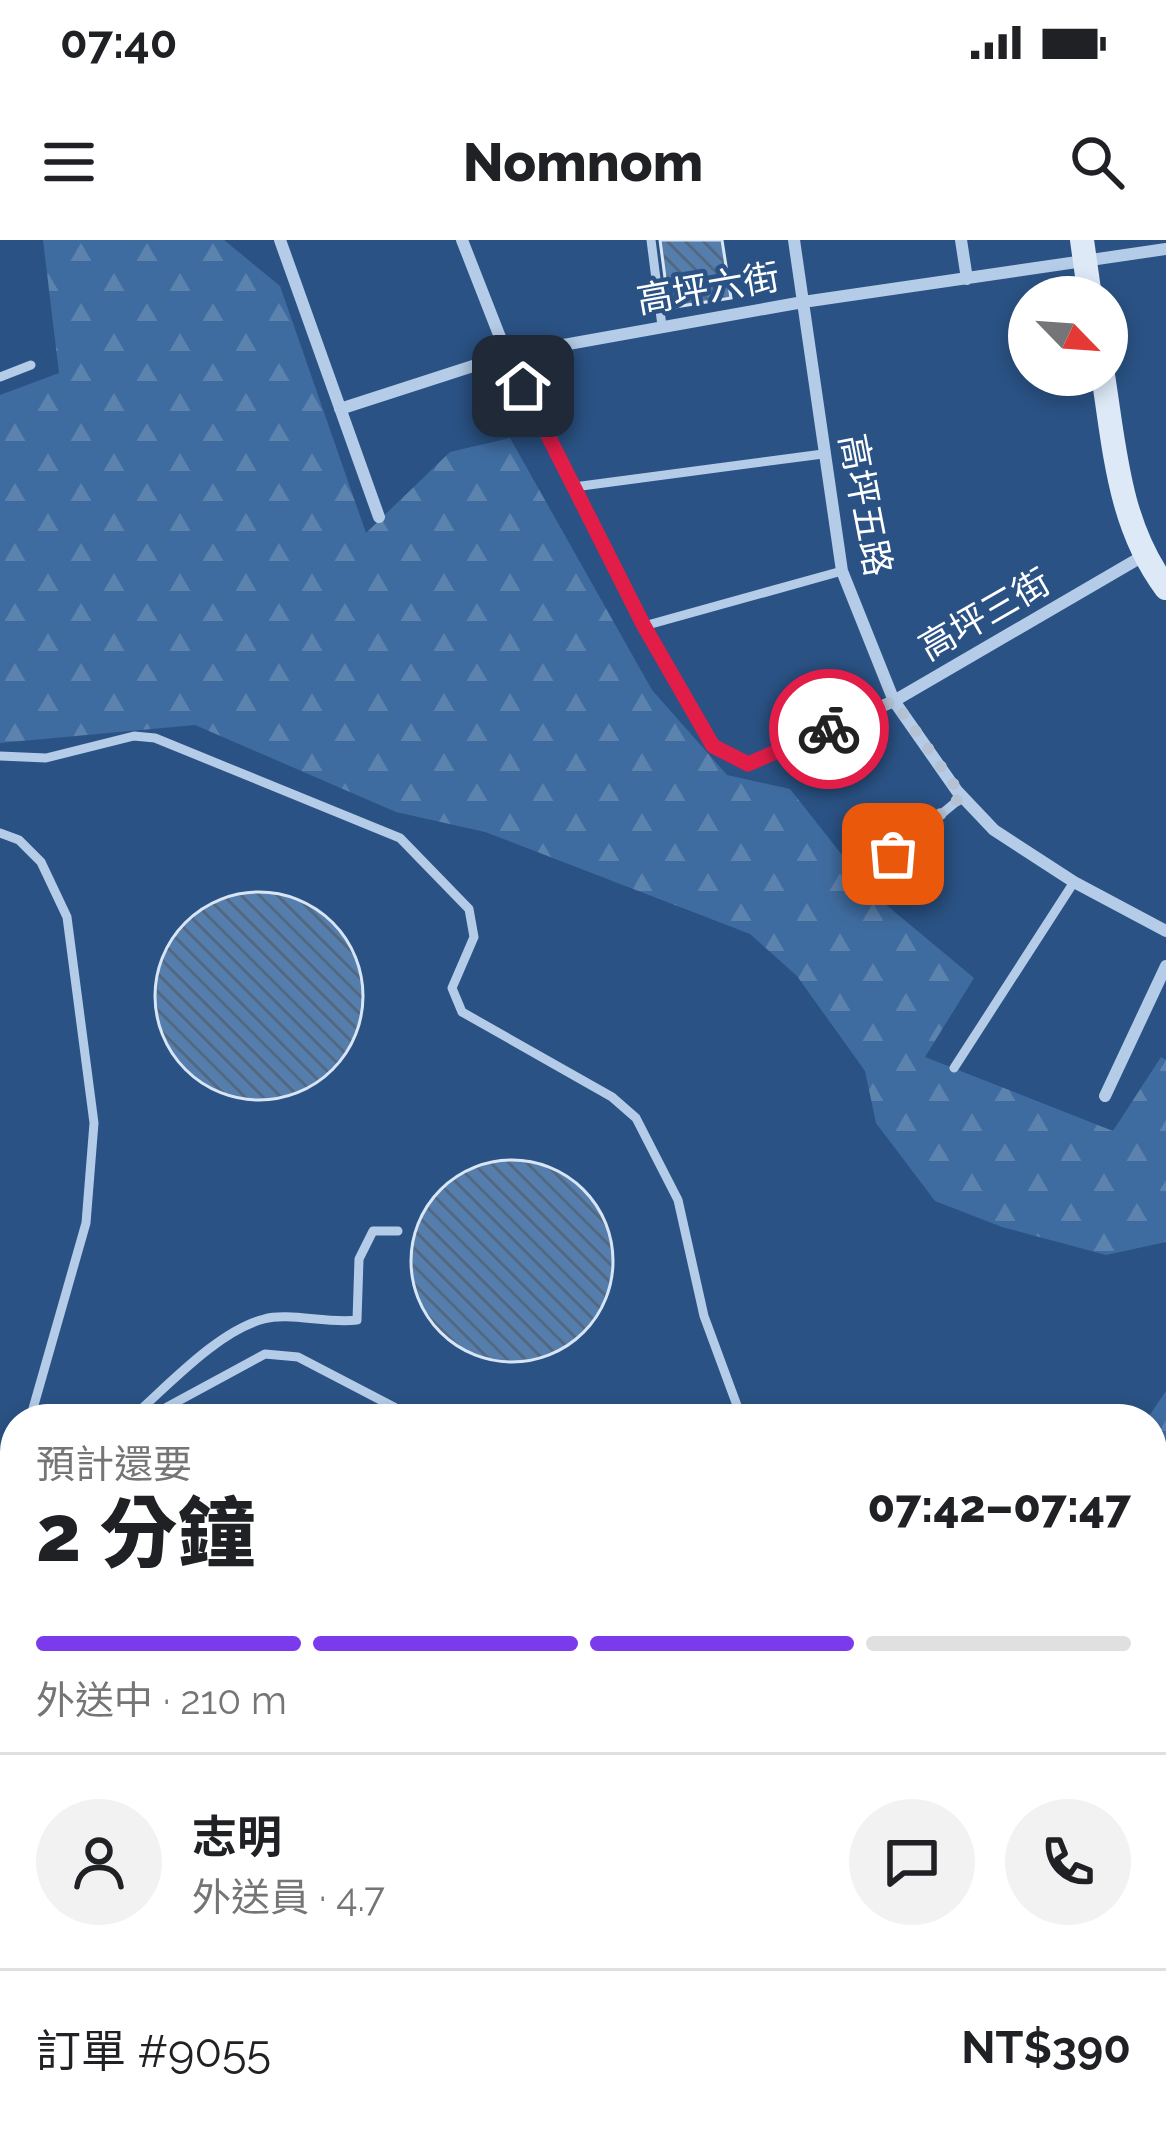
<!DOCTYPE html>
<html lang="zh-TW">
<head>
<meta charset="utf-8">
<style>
	:root { --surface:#fff; --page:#f2f2f2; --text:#202124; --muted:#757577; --line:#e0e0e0; --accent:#7c3aed }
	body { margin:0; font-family:Raleway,"Noto Sans TC",sans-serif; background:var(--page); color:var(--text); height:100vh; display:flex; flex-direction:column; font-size:45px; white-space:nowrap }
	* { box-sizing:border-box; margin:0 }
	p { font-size:39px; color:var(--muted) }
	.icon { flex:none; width:66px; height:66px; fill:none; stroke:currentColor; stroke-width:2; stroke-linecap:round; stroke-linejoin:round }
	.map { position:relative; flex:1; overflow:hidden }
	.side { position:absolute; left:0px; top:1164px; width:1167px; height:744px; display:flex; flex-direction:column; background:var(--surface); border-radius:48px 48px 0 0; box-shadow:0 6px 18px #0003 }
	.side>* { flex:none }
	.needle { width:78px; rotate:115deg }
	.tools { position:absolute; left:1008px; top:36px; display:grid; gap:24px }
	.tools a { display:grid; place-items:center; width:120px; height:120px; border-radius:50%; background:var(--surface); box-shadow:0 6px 18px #0003; font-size:60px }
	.pin { position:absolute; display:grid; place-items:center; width:102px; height:102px; color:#fff; margin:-51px; border-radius:24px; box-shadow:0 6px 18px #0006 }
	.courier { position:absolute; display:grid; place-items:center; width:120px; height:120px; margin:-60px; border:9px solid #e11d48; border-radius:50%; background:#fff; color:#222; box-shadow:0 3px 15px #0007 }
	.overview em { font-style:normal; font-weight:800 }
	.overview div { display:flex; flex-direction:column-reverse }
	.overview { display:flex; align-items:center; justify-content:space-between; height:204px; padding:0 36px }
	h1 { font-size:78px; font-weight:800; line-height:90px }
	.bar { display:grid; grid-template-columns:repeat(4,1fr); gap:18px 12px; align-content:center; height:144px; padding:0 36px }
	.bar i { height:15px; border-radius:9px; background:var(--line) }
	.bar .current { background:var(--accent) }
	.bar p { grid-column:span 4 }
	.line { display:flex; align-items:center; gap:30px; padding:0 36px; border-top:3px solid var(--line) }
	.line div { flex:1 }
	.round { display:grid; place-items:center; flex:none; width:126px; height:126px; border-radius:63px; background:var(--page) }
	.status { display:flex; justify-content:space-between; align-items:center; height:84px; padding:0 60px; background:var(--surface); direction:ltr }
	.status svg { height:33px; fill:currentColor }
	header { display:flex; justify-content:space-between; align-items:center; height:156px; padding:0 36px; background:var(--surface); font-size:54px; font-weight:800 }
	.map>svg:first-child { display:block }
	.forest { fill:url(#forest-firs) }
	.building { fill:url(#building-back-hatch); stroke:#d7e5f6; stroke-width:3 }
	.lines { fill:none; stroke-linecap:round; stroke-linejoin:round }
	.lane { stroke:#b4cce7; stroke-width:9 }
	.street { stroke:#b4cce7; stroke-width:12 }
	.secondary { stroke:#dde9f7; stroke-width:24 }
	.done { stroke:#b4c2d4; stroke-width:12; stroke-dasharray:0 21.6 }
	.route { stroke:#e11d48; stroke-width:15 }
	.labels { text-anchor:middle; stroke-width:9; stroke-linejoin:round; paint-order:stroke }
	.street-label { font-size:36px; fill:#fff; stroke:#2a5284 }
</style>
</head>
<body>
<div class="status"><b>07:40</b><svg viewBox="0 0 49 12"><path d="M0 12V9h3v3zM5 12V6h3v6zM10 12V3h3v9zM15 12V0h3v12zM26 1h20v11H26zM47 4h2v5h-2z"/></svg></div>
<header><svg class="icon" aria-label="menu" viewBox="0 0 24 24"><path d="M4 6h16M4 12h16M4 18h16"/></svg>Nomnom<svg class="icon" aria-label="search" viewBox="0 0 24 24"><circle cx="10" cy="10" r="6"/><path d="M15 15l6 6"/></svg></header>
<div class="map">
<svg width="1166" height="1908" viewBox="0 0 1166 1908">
	<defs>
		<pattern id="forest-firs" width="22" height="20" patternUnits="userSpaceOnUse" patternTransform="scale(3)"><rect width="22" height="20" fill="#3f6ca0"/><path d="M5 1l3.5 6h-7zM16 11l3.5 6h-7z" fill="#5c82ae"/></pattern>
		<pattern id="building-back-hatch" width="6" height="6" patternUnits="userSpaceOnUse" patternTransform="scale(3)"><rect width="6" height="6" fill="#567ead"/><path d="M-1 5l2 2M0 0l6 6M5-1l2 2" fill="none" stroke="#526881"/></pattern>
	</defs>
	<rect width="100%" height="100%" fill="#2a5284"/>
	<path class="forest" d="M 43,0 L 224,0 L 280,46 L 366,293 L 450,212 L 510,198 L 652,450 L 727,535 L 790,549 L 872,653 L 974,738 L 925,817 L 1113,891 L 1161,817 L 1166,820 L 1166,1002 L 1106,1015 L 1002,987 L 935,961 L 876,883 L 865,831 L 797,736 L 750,694 L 485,592 L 396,572 L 195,485 L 0,503 L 0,155 L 59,133 Z
		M 1166,1151 L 1166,1246 L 1152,1232 L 1152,1179 L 1147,1179 Z
		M 15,1517 L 15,1893 L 594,1893 L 587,1908 L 0,1908 L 0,1521 Z
		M 722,1893 L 1121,1893 L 1146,1908 L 761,1908 Z"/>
	<path class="building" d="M 660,0 L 722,0 L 731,58 L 669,68 Z
		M155 756a104 104 0 1 1 208 0a104 104 0 1 1-208 0Z
		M411 1021a101 101 0 1 1 202 0a101 101 0 1 1-202 0Z
		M 1152,1552 L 1166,1558 L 1166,1656 L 1152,1662 Z"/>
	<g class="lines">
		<path class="lane" d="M 651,0 L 662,86
			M 0,137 L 31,125
			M 574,247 L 823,214
			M 644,386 L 842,331
			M 0,516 L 46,518 L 134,496 L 155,498 L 400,598 L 469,669 L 474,697 L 452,748 L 462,772 L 612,857 L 636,878 L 678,960 L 704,1076 L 742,1179
			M 0,593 L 19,600 L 41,622 L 67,677 L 94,883 L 86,983 L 30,1179
			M 871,624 L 893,614 L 962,557
			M 954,828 L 1074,642
			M 130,1179 C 166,1148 217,1091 264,1079 C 289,1072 328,1084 357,1080 L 359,1019 L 373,991 L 398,991
			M 145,1179 L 265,1114 L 298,1117 L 417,1179
			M 15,1249 L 8,1253 L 5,1301 L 15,1317
			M 0,1251 L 8,1253 L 15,1230
			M 0,1395 L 15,1393
			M 1152,1864 L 1166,1873"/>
		<path class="street" d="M 280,0 L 379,277
			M 462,0 L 507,115 L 644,386 L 713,506 L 748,524 L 894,461 L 1143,316
			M 794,0 L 842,331 L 894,461 L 957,551 L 994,590 L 1074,642 L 1166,691
			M 961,0 L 967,39
			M 340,169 L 507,115 L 803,62 L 1166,9
			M 1105,856 L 1166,726
			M 0,1498 L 15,1494
			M 617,1908 L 624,1893"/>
		<path class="secondary" d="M 1082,0 L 1090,57
			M 1103,135 C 1115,211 1119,285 1166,348"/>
	</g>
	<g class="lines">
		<path class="done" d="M 829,489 L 894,461 L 962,556 L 893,614"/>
		<path class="route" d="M 523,146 L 644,386 L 713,506 L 748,524 L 829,489"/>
	</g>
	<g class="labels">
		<g class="street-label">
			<text transform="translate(708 48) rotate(-10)" y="13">高坪六街</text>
			<text transform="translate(866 265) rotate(79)" y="13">高坪五路</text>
			<text transform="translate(984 374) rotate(-30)" y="13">高坪三街</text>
		</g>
	</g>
</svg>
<div class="tools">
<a><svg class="needle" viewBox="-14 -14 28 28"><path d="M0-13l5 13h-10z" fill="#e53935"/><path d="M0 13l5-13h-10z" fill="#757577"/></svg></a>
</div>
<div class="pin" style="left:893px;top:614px;background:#ea580c"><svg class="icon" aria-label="bag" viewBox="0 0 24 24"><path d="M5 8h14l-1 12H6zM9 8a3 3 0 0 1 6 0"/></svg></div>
<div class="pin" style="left:523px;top:146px;background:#1f2937"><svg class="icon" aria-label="home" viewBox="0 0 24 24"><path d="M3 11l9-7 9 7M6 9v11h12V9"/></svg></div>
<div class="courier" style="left:829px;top:489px"><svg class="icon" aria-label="bike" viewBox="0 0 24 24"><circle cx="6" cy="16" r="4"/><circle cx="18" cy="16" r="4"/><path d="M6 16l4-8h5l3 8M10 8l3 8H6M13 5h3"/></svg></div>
<section class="side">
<div class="overview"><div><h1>2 分鐘</h1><p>預計還要</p></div><em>07:42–07:47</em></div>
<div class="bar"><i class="current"></i><i class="current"></i><i class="current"></i><i></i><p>外送中 · 210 m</p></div>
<div class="line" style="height:216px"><a class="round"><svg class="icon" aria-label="person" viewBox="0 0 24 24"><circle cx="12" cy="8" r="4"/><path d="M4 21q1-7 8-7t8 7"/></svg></a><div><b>志明</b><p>外送員 · 4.7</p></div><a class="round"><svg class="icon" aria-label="chat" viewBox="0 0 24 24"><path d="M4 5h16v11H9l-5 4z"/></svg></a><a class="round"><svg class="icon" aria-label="phone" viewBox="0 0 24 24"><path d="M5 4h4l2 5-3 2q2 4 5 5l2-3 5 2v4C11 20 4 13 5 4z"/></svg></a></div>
<div class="line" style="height:156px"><div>訂單 #9055</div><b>NT$390</b></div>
</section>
</div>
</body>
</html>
